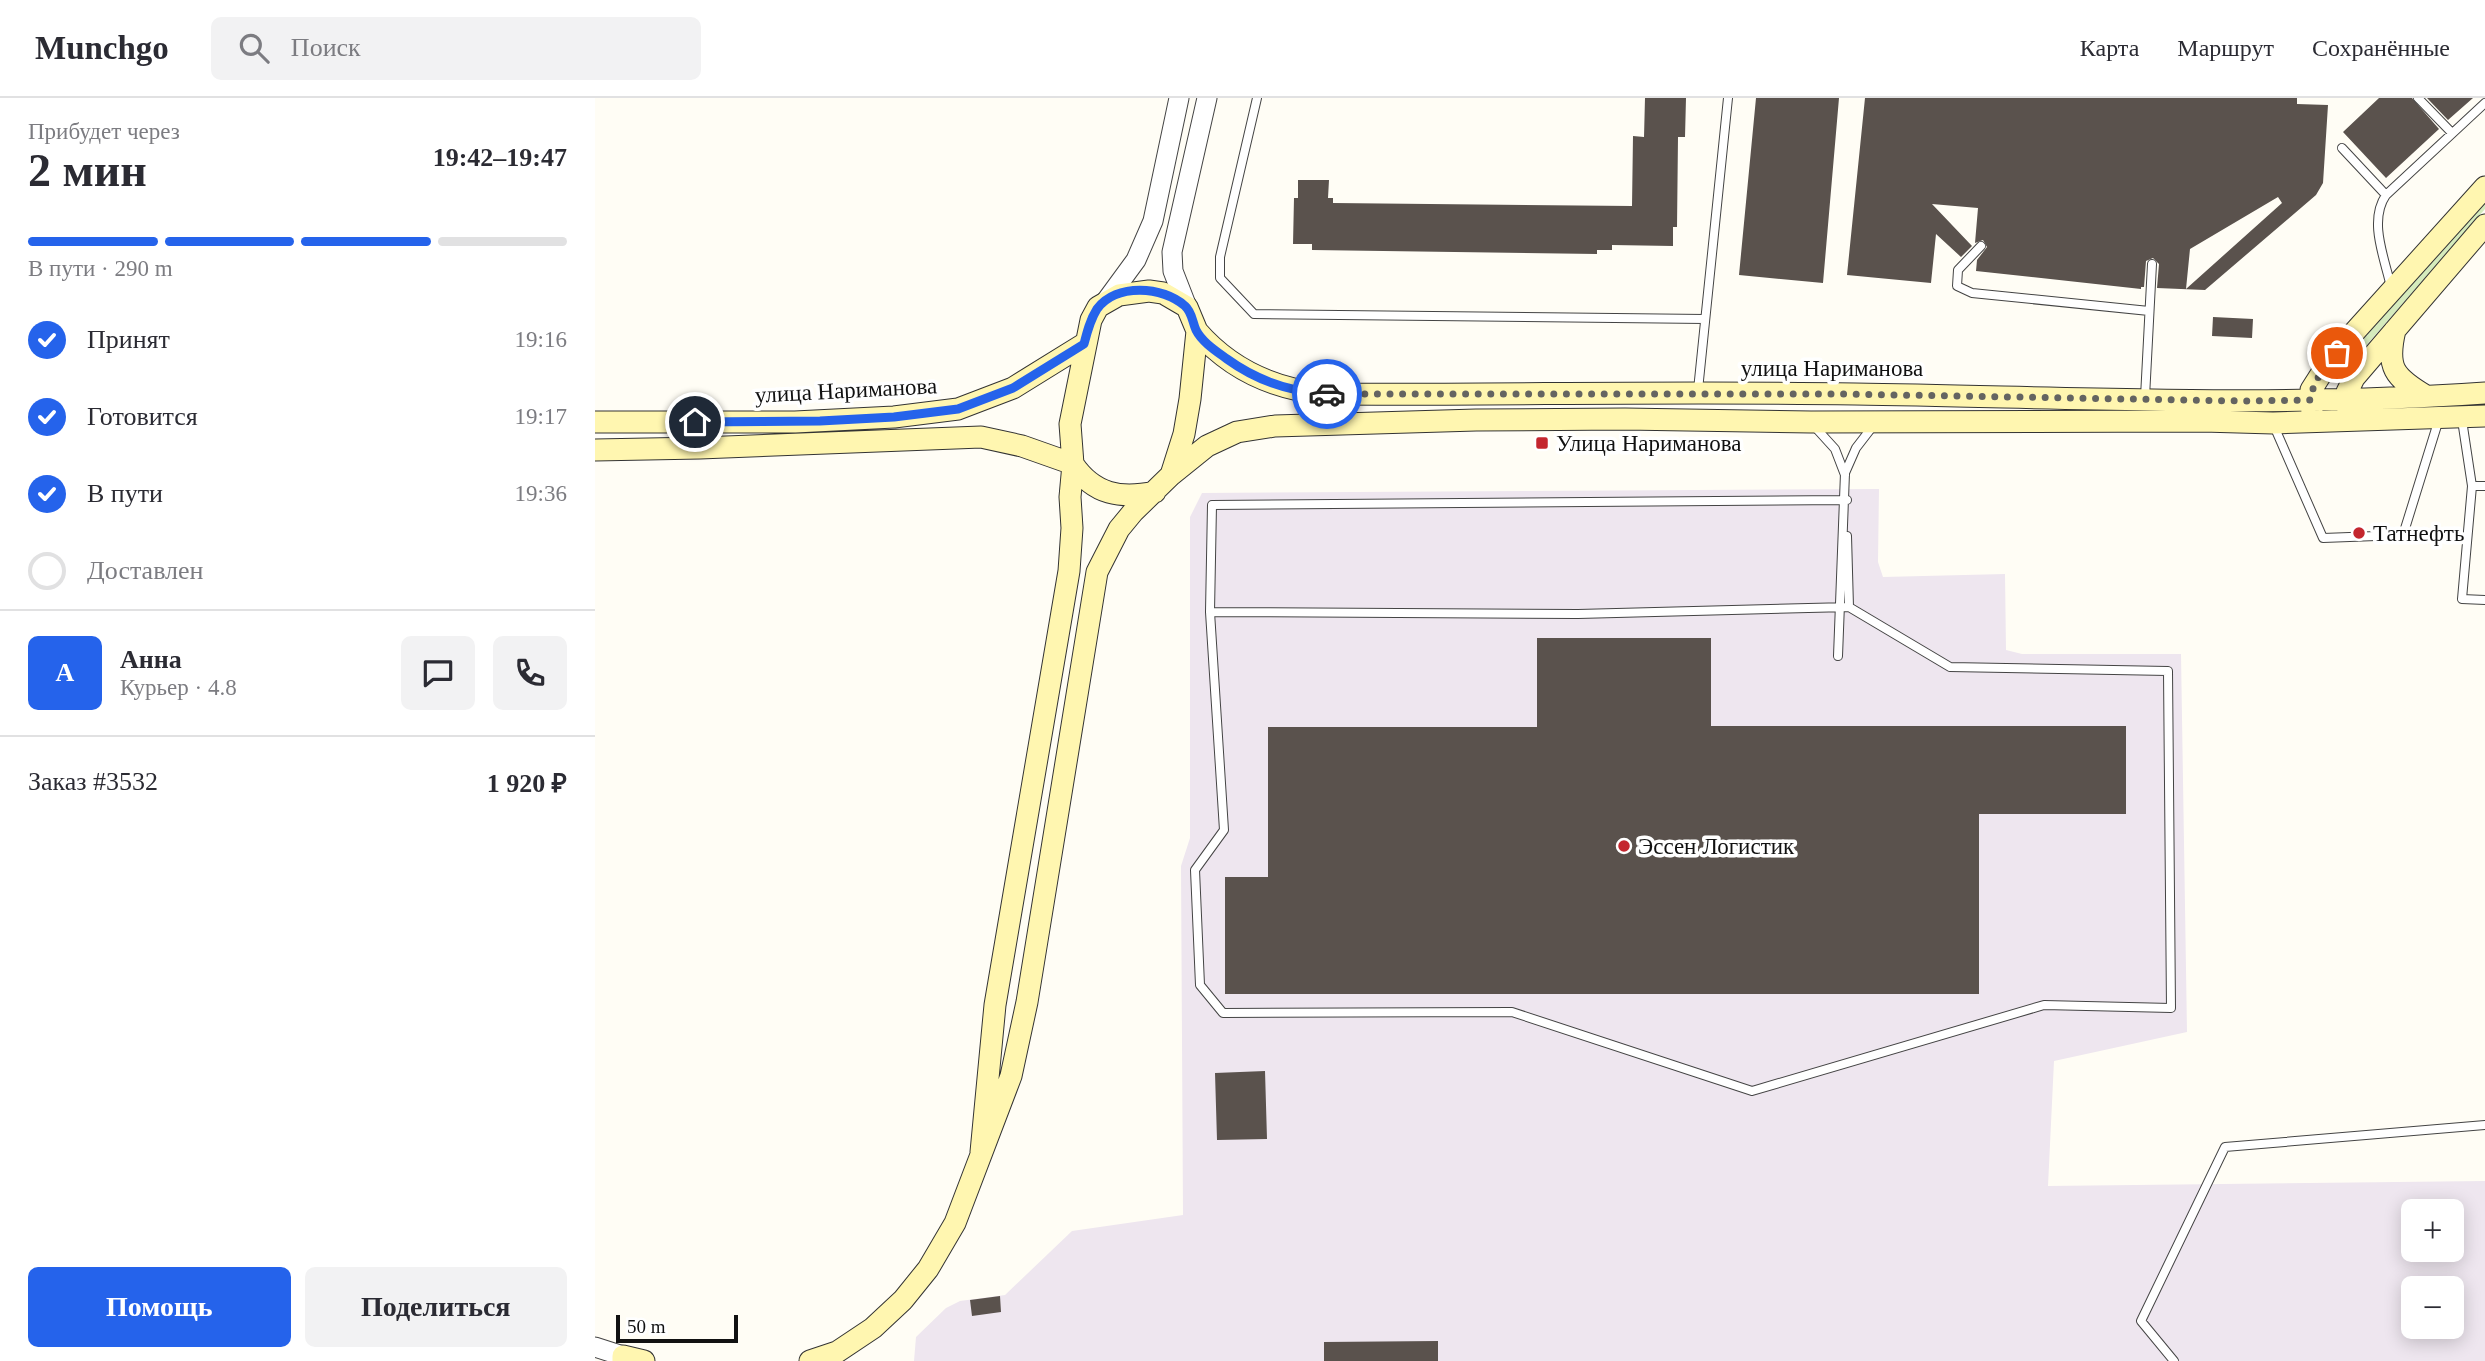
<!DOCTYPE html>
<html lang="ru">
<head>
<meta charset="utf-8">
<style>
	:root { --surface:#fff; --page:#f2f2f3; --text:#2b2b33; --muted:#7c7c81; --line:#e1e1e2; --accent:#2563eb }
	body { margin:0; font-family:Georgia,serif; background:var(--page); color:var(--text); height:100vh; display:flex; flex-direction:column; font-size:26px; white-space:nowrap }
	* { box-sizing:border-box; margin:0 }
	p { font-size:23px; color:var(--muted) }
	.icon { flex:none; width:38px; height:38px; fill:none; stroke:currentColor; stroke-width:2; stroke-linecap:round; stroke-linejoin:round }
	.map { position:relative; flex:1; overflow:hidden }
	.panel { display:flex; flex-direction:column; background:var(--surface); width:595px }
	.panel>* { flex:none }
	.tools { position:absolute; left:1806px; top:1101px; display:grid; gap:14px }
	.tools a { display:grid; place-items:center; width:63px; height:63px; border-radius:10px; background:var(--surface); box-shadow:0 4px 18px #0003; font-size:35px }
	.scale { position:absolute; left:21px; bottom:18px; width:122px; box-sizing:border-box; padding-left:7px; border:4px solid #111; border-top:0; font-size:19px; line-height:24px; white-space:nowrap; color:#111; -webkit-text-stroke:5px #fff; paint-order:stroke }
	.pin { position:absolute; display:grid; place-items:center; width:60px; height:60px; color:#fff; margin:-30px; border:4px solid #fff; border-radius:50%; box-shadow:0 2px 7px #0007 }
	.courier { position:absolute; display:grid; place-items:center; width:70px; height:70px; margin:-35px; border:5px solid #2563eb; border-radius:50%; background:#fff; color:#222; box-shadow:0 2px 9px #0007 }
	.summary em { font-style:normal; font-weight:600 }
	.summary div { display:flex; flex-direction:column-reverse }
	.summary { display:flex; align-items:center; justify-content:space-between; height:119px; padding:0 28px }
	h1 { font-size:46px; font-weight:600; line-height:52px }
	.bar { display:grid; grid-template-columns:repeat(4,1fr); gap:10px 7px; align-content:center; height:84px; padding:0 28px }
	.bar i { height:9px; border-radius:5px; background:var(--line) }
	.bar .active { background:var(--accent) }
	.bar p { grid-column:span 4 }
	.line { display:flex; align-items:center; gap:18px; padding:0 28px; border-top:2px solid var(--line) }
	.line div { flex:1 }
	.round { display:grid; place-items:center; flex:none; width:74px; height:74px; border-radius:10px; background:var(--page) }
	ol { padding:0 28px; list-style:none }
	li { display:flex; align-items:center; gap:21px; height:77px }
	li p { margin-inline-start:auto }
	li .icon { padding:7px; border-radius:50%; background:var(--accent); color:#fff; stroke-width:4 }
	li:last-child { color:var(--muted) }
	li i { width:38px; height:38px; border:4px solid var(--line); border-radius:50% }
	.cta { display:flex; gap:14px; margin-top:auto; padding:14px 28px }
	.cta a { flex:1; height:80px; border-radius:10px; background:var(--accent); color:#fff; font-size:28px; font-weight:600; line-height:80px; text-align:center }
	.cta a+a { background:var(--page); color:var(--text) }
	header { display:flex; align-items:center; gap:42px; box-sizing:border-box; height:98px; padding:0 35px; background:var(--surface); border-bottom:2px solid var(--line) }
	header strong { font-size:33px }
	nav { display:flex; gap:38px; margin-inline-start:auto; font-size:24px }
	.search { width:490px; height:63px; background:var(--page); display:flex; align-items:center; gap:18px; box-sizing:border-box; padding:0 24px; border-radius:10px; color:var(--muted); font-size:26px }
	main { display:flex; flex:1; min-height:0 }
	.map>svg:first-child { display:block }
	.industrial { fill:#eee6ef; fill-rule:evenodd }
	.green { fill:#d5ebbd }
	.building { fill:#5a524d; fill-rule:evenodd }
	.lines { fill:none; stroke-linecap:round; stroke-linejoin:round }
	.service-casing { stroke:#444; stroke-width:10 }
	.tertiary-casing { stroke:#444; stroke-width:21 }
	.secondary-casing { stroke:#333; stroke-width:23 }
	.service { stroke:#fff; stroke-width:8 }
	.tertiary { stroke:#fff; stroke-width:19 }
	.secondary { stroke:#fff6b0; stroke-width:21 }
	.done { stroke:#646461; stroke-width:7; stroke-dasharray:0 12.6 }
	.route { stroke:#2563eb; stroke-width:9 }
	.poi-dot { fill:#c4262e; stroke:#fff; stroke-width:2.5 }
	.labels { text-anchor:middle; stroke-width:7; stroke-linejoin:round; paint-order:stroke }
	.street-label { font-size:23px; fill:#111; stroke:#fff }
	.poi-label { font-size:23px; fill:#111; stroke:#fff; text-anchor:start }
</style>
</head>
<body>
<header>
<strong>Munchgo</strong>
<div class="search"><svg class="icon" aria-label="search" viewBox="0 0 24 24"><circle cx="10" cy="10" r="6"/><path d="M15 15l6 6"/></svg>Поиск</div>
<nav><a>Карта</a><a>Маршрут</a><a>Сохранённые</a></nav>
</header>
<main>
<section class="panel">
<div class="summary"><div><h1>2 мин</h1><p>Прибудет через</p></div><em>19:42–19:47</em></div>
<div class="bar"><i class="active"></i><i class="active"></i><i class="active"></i><i></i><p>В пути · 290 m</p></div>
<ol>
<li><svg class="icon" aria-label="check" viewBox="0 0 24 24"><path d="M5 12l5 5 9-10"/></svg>Принят<p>19:16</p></li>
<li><svg class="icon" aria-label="check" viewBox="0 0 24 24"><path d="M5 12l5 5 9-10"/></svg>Готовится<p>19:17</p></li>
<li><svg class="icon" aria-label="check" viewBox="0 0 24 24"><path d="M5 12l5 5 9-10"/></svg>В пути<p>19:36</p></li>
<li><i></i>Доставлен</li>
</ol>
<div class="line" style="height:126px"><b class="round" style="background:var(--accent);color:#fff">А</b><div><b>Анна</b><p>Курьер · 4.8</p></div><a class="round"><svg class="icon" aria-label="chat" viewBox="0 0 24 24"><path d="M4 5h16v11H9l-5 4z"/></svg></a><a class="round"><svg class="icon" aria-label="phone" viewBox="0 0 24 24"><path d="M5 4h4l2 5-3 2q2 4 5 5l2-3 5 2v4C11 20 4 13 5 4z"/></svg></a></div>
<div class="line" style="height:91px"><div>Заказ #3532</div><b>1 920 ₽</b></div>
<div class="cta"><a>Помощь</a><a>Поделиться</a></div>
</section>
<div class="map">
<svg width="1890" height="1263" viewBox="0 0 1890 1263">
	<rect width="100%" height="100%" fill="#fffdf5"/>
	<path class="industrial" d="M 1284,391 L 1283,464 L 1288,479 L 1410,476 L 1411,552 L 1427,556 L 1586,556 L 1592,934 L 1459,963 L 1453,1088 L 1890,1083 L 1890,1263 L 319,1263 L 321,1239 L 351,1210 L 365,1203 L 410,1197 L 477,1133 L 588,1117 L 586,768 L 595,740 L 595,419 L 607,395 ZM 1818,1113 L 1857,1113 L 1857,1152 L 1818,1152 ZM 1818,1190 L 1857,1190 L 1857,1228 L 1818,1228 Z"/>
	<path class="green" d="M 1890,103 L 1890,111 L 1749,273 L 1750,262 Z"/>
	<path class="building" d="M 1050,0 L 1091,0 L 1090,39 L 1083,39 L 1082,129 L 1078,129 L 1078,148 L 1017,147 L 1017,152 L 1002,152 L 1002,156 L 717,152 L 717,146 L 698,146 L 699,100 L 703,100 L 703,82 L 734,82 L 733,100 L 738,100 L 738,105 L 1037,108 L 1038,38 L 1049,39 Z
		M 1161,0 L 1244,0 L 1228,185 L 1144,177 Z
		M 1270,0 L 1702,0 L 1702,6 L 1733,7 L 1728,85 L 1721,97 L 1610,192 L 1562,190 L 1564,166 L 1558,160 L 1551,163 L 1549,189 L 1546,189 L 1546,191 L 1381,173 L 1382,162 L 1392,149 L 1388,142 L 1380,145 L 1383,110 L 1337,106 L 1377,148 L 1366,159 L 1341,136 L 1336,185 L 1252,177 ZM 1683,99 L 1687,105 L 1591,191 L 1595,151 Z
		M 1784,0 L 1817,0 L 1844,31 L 1791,80 L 1748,34 Z
		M 1832,0 L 1878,0 L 1853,22 Z
		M 1618,219 L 1658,221 L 1657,240 L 1617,238 Z
		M 942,540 L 1116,540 L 1116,628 L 1531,628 L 1531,716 L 1384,716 L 1384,896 L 630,896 L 630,779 L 673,779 L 673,629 L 942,629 Z
		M 670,973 L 672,1041 L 622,1042 L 620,975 Z
		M 405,1198 L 406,1214 L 377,1218 L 375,1202 Z
		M 843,1243 L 843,1263 L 729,1263 L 729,1244 Z"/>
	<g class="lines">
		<g class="service-casing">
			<path id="service" d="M 662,0 L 625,159 L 625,180 L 659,216 L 1110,221
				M 1823,0 L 1857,35
				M 1747,50 L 1791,97
				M 1386,148 L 1363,172 L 1362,188 L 1377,195 L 1554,213
				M 1796,189 C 1790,161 1773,123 1791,97 L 1890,5
				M 1103,292 L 1133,0
				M 1550,299 L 1557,166
				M 1867,322 L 1877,388 L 1890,388
				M 1679,328 L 1728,440 L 1808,437 L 1844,321
				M 1220,329 L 1240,351 L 1250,377
				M 1877,388 L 1867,501 L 1890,502
				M 1252,438 L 1254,509
				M 615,514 L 983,516 L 1254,509 L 1355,569 L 1573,573 L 1576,910 L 1449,907 L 1157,993 L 917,914 L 628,915 L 605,887 L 600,772 L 629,732 L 615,514 L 617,407 L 1252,402
				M 1243,558 L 1250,375 L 1261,350 L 1278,328
				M 1579,1263 L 1546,1223 L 1630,1049 L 1890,1027"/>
		</g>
		<g class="tertiary-casing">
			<path id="tertiary" d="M 511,203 L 541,162 L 558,123 L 584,0
				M 592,209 L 578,173 L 577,154 L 612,0
				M 0,1249 L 28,1258"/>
		</g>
		<g class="secondary-casing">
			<path id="secondary" d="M 1800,232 C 1791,270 1799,279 1831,298
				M 602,233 C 635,271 679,291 729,296 C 906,297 1083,293 1260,296 C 1470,299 1680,310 1890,295
				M 1753,314 L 1752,294 L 1759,280 L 1890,127
				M 1717,315 L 1716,292 L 1730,270 L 1754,240 L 1890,89
				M 0,324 L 200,324 L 299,319 L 363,311 L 418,290 L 489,246
				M 0,352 L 105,350 L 386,339 L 427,348 L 478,366
				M 478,366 C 499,397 526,401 560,394
				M 576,377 L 612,348 L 642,334 L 680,328 L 881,322 L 1030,321 L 1216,324 L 1608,323 L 1678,325 L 1890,318
				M 28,1263 L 28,1258 L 49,1263
				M 215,1263 L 242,1254 L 278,1230 L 308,1202 L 333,1171 L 360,1125 L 416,978 L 432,904 L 502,474 L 524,431 L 538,414 L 576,377 L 589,336 L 595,301 L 602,233 L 592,209 L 568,195 L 554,193 L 524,197 L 503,209 L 496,222 L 475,326 L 478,366 L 475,399 L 477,430 L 474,473 L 400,907 L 386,1054"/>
		</g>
		<use href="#service" class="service"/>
		<use href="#tertiary" class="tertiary"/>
		<use href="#secondary" class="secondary"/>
	</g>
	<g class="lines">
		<path class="done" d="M 732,296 L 1246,296 L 1647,303 L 1716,302 C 1717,283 1730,269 1742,255"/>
		<path class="route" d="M 100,324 L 225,323 L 299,319 L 363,311 L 418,290 L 489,246 C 492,234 495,222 502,211 C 521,185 568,188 590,208 C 597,214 597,223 601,232 C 607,244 621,253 632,261 C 661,282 696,294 732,296"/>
	</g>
	<g class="poi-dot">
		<rect x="940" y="338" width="14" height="14" rx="3.5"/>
		<circle cx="1764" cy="435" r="7"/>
		<circle cx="1029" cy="748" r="7"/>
	</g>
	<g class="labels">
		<g class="street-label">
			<text x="1237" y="278">улица Нариманова</text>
			<text transform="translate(251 292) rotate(-3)" y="8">улица Нариманова</text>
		</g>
		<g class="poi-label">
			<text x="961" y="353">Улица Нариманова</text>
			<text x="1778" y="443">Татнефть</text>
			<text x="1043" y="756">Эссен Логистик</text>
		</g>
	</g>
</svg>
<div class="tools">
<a>+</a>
<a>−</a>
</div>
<div class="scale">50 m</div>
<div class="pin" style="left:1742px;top:255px;background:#ea580c"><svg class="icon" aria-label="bag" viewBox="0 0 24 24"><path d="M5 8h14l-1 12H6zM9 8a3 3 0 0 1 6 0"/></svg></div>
<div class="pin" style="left:100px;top:324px;background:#1f2937"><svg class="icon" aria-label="home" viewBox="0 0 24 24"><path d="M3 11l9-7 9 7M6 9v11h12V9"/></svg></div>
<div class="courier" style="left:732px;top:296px"><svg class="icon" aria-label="car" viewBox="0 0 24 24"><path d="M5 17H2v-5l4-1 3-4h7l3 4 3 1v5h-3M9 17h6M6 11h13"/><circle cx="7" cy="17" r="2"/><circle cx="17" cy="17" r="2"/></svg></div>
</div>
</main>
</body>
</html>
